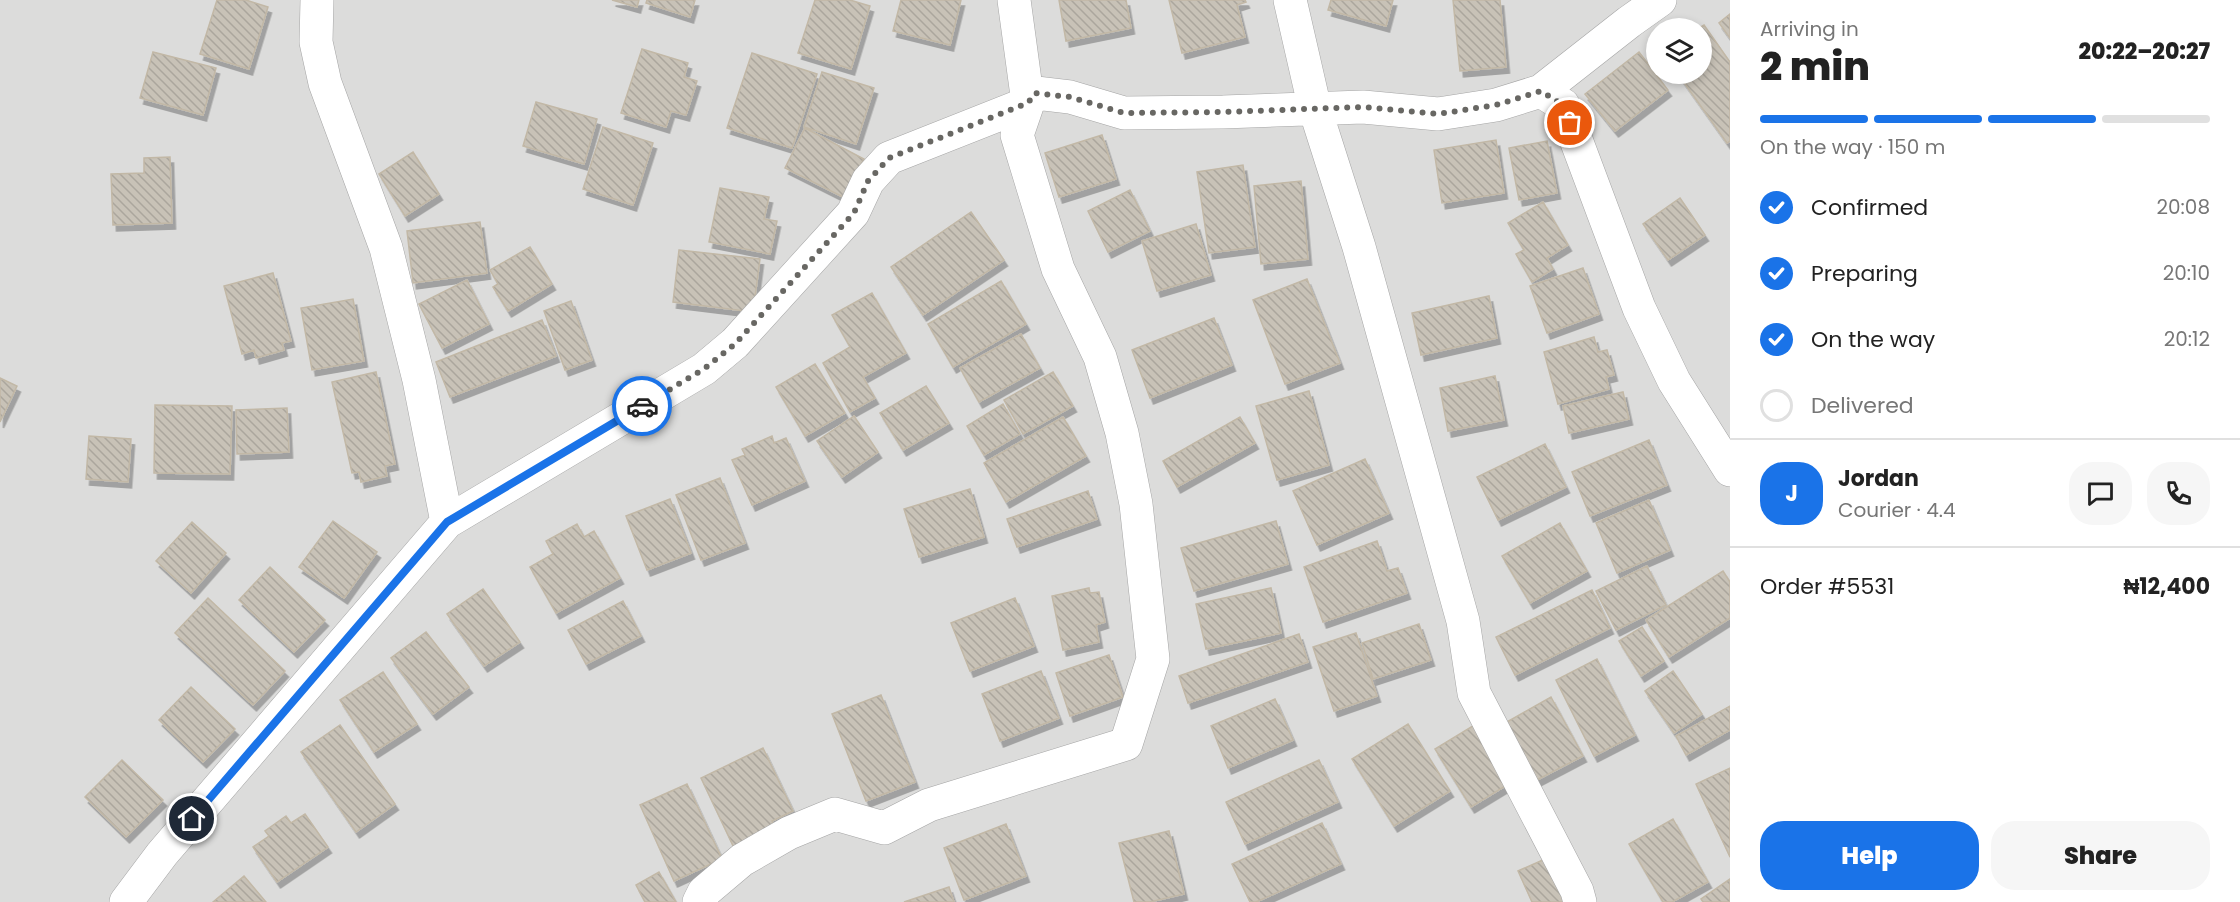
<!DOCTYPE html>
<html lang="en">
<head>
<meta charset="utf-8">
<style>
	:root { --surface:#fff; --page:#f6f6f6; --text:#222; --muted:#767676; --line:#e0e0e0; --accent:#1a73e8 }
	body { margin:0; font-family:Poppins,sans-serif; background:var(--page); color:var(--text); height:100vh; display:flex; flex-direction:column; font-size:22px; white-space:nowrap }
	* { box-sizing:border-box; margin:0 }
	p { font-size:20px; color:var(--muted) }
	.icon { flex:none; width:33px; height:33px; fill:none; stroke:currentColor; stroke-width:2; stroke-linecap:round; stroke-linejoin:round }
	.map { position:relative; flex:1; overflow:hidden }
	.side { display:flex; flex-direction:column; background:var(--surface); width:510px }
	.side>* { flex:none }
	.controls { position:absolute; left:1646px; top:18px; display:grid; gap:12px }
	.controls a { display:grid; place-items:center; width:66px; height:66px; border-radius:50%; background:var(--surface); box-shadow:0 3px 9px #0003; font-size:30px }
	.pin { position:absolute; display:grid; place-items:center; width:51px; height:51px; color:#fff; margin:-26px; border:3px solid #fff; border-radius:50%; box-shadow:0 2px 6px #0007 }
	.courier { position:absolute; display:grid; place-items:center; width:60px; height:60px; margin:-30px; border:4px solid #1a73e8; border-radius:50%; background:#fff; color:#222; box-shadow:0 2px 8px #0007 }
	.head em { font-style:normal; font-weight:800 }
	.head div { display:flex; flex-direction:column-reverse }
	.head { display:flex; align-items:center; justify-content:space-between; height:102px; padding:0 30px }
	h1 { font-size:39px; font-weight:800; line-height:45px }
	.bar { display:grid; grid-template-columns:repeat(4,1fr); gap:9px 6px; align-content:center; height:72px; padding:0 30px }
	.bar i { height:8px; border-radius:4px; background:var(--line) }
	.bar .on { background:var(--accent) }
	.bar p { grid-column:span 4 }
	.line { display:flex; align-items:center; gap:15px; padding:0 30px; border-top:2px solid var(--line) }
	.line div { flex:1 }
	.round { display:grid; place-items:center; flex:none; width:63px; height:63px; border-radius:24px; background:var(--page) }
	ol { padding:0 30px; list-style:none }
	li { display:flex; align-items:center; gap:18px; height:66px }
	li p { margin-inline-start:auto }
	li .icon { padding:6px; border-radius:50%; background:var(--accent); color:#fff; stroke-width:4 }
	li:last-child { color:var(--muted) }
	li i { width:33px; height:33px; border:3px solid var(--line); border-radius:50% }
	.button { display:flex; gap:12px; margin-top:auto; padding:12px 30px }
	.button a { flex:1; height:69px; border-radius:24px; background:var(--accent); color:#fff; font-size:24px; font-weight:800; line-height:69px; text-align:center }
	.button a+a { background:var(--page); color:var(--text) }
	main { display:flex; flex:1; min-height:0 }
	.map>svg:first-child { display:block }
	.residential { fill:#dcdcdb; fill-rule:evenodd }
	.building { fill:url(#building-back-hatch); stroke:#c2b8a6; stroke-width:1.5; filter:url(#shadow) }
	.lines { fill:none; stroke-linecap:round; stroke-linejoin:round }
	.minor-casing { stroke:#a5a5a5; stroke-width:34 }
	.minor { stroke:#fff; stroke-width:33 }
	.done { stroke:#686763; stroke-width:6; stroke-dasharray:0 10.8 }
	.route { stroke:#1a73e8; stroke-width:8 }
</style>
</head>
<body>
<main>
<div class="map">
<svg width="1730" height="902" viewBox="0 0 1730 902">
	<defs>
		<pattern id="building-back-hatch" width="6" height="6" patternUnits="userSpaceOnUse" patternTransform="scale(1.5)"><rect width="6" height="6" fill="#c8c2b7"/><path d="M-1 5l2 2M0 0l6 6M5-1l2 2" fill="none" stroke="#aba69d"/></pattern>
		<filter id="shadow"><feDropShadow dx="3.5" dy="6" stdDeviation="0" flood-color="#0004"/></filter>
	</defs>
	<rect width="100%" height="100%" fill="#f0eee4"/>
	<path class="residential" d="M 0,0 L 1730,0 L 1730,902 L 0,902 ZM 1656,28 L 1701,28 L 1701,74 L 1656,74 Z"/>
	<path class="building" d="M 217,0 L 246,0 L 268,7 L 249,69 L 200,54 Z
		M 612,0 L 639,0 L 637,7 Z
		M 647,0 L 695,0 L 690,17 L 646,3 Z
		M 815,0 L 850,0 L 870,6 L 851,69 L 798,53 Z
		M 901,0 L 961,0 L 950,45 L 893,31 Z
		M 1059,0 L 1126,0 L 1131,28 L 1066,41 Z
		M 1169,0 L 1245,0 L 1246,2 L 1237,5 L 1245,37 L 1182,53 Z
		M 1331,0 L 1393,0 L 1386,26 L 1328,10 Z
		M 1453,0 L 1500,0 L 1506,67 L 1460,71 Z
		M 1730,14 L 1730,38 L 1719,23 Z
		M 1704,25 L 1730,62 L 1730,141 L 1727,143 L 1678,74 L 1701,74 L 1701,28 L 1699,28 Z
		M 642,49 L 688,63 L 684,77 L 697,81 L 686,115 L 671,111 L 666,127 L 621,113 Z
		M 153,52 L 216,68 L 203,115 L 140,98 Z
		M 1639,52 L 1668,90 L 1615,131 L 1585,94 Z
		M 752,53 L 817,74 L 792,148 L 727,128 Z
		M 822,72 L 874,88 L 856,144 L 804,127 Z
		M 536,102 L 597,119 L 584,164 L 523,146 Z
		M 603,127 L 653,143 L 633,205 L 583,189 Z
		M 805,128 L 864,159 L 843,197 L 785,168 Z
		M 1102,135 L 1116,179 L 1059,197 L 1045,153 Z
		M 1496,140 L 1504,193 L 1442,203 L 1434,150 Z
		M 1547,141 L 1557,193 L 1519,200 L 1509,148 Z
		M 413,152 L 439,194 L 405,216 L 379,174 Z
		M 170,157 L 172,223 L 113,225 L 111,174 L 144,173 L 144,158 Z
		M 1243,165 L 1255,247 L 1209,253 L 1197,172 Z
		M 1301,181 L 1308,259 L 1261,264 L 1254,186 Z
		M 720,188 L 769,197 L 764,219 L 777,221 L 770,254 L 709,242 Z
		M 1130,190 L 1150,231 L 1108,252 L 1088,211 Z
		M 1680,198 L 1705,235 L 1668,260 L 1643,224 Z
		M 1543,202 L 1568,245 L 1547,258 L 1553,269 L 1532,282 L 1516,254 L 1524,250 L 1508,223 Z
		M 971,212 L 1004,260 L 923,315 L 891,267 Z
		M 480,222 L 487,273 L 413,283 L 407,231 Z
		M 1196,224 L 1211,275 L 1157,291 L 1142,241 Z
		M 530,247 L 552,284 L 508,311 L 493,287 L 498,284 L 490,270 Z
		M 679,250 L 760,259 L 753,312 L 673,302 Z
		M 1583,268 L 1599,314 L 1547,333 L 1530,286 Z
		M 273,273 L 291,341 L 282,343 L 284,350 L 256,358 L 254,350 L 242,354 L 224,286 Z
		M 1307,279 L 1340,363 L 1285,384 L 1253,300 Z
		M 467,280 L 489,324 L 442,348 L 419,304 Z
		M 1001,281 L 1026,324 L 953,367 L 928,324 Z
		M 872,293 L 906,353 L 863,377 L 875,398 L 850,412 L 823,363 L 850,347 L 832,315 Z
		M 1489,296 L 1497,338 L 1421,355 L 1412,313 Z
		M 353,299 L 364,361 L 312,370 L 301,308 Z
		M 571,301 L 592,360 L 565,370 L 544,311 Z
		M 1214,318 L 1232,365 L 1150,398 L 1132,350 Z
		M 542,320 L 556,356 L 450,397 L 436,362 Z
		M 1021,334 L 1040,368 L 979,402 L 960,368 Z
		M 1594,337 L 1598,352 L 1607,350 L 1614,375 L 1606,377 L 1609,389 L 1558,404 L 1544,352 Z
		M 815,364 L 845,413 L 805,436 L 776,387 Z
		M 376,372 L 395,464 L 385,466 L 387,476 L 361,482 L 359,472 L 352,473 L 332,382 Z
		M 1053,372 L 1073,406 L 1023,434 L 1004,400 Z
		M 1495,376 L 1504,420 L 1448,431 L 1440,388 Z
		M 0,378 L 17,386 L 0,422 Z
		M 926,386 L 949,423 L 903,450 L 880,413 Z
		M 1309,391 L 1329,465 L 1277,480 L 1256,406 Z
		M 1623,392 L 1629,419 L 1569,433 L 1563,406 Z
		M 1003,404 L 1020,434 L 984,455 L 967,426 Z
		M 155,405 L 232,406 L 230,474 L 154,473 Z
		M 287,408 L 289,452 L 237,454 L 236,410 Z
		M 854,416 L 878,452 L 842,477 L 817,441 Z
		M 1063,417 L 1086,456 L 1006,502 L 984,463 Z
		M 1240,417 L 1255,443 L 1177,487 L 1163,461 Z
		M 89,436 L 131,439 L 128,482 L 86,479 Z
		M 772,436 L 774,443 L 786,438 L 805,481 L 752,505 L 732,460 L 745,455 L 742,449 Z
		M 1649,440 L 1667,485 L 1590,516 L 1572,472 Z
		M 1545,444 L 1566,487 L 1498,520 L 1477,477 Z
		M 1365,459 L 1389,513 L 1317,545 L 1293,491 Z
		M 720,478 L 745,543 L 701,560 L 676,495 Z
		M 970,489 L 984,537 L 919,557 L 904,509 Z
		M 1088,491 L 1097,519 L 1017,547 L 1007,519 Z
		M 670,499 L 691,553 L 647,570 L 626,516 Z
		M 1649,500 L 1670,550 L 1617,573 L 1596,523 Z
		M 333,521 L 377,552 L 344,598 L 299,567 Z
		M 1276,521 L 1288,564 L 1194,591 L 1181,548 Z
		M 192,522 L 226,553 L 191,593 L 156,561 Z
		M 1560,523 L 1587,571 L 1530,603 L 1502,556 Z
		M 577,524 L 584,537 L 594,531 L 620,578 L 556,613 L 530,567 L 553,554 L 546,541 Z
		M 1377,541 L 1387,571 L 1398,568 L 1407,593 L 1323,622 L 1304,567 Z
		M 1647,566 L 1666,605 L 1616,630 L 1596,591 Z
		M 270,567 L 325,620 L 294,652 L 239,600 Z
		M 1723,571 L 1730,582 L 1730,618 L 1669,657 L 1646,620 Z
		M 1089,588 L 1090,593 L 1099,592 L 1105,622 L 1096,625 L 1099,642 L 1063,650 L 1052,596 Z
		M 1271,588 L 1281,633 L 1206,649 L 1196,604 Z
		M 483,589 L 520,642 L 484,666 L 447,614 Z
		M 1592,590 L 1610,628 L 1515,675 L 1496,637 Z
		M 208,598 L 285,671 L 253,705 L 175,633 Z
		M 1015,598 L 1034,646 L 970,671 L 951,623 Z
		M 623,601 L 641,636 L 586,664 L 568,630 Z
		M 1419,624 L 1431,660 L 1373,679 L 1362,643 Z
		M 1642,627 L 1664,661 L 1641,676 L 1619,641 Z
		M 426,632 L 469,687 L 433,714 L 391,658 Z
		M 1356,633 L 1377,696 L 1334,711 L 1313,647 Z
		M 1299,634 L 1308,662 L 1188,703 L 1179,676 Z
		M 1109,655 L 1123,697 L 1070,716 L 1056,673 Z
		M 1597,659 L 1635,735 L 1594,756 L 1556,680 Z
		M 1041,671 L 1059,718 L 1000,741 L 982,694 Z
		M 1673,671 L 1702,714 L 1674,733 L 1645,691 Z
		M 383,672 L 417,724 L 374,752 L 340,700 Z
		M 191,687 L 235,729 L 203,762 L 159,720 Z
		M 881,695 L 915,782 L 866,801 L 832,714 Z
		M 1551,697 L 1583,756 L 1537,780 L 1505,723 Z
		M 1275,699 L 1293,740 L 1228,768 L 1211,726 Z
		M 1730,706 L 1730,730 L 1686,755 L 1676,736 Z
		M 1408,724 L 1450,791 L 1394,826 L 1352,759 Z
		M 1476,724 L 1512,782 L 1471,807 L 1435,749 Z
		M 340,725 L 395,804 L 356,832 L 301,752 Z
		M 763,748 L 793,811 L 772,821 L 777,830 L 735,850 L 701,778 Z
		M 122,760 L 163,800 L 126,837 L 85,797 Z
		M 1319,760 L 1338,802 L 1245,844 L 1226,802 Z
		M 1730,768 L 1730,857 L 1696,784 Z
		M 687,784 L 722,859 L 674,881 L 640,805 Z
		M 305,814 L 328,847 L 277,882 L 253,847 L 269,836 L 265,831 L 286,816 L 291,823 Z
		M 1673,819 L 1708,882 L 1672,902 L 1663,902 L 1629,844 Z
		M 1322,823 L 1341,864 L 1256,902 L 1250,902 L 1232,864 Z
		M 1006,824 L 1026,876 L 964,900 L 944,848 Z
		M 1169,831 L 1184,894 L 1150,902 L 1134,902 L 1119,843 Z
		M 1545,859 L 1566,902 L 1532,902 L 1518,871 Z
		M 659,872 L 676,902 L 645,902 L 636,885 Z
		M 244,876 L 266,902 L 213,902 Z
		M 1730,879 L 1730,902 L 1703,902 L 1701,899 Z
		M 949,887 L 954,902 L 904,902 Z"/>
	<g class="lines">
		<g class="minor-casing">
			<path id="minor" d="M 317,0 L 316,42 L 325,83 L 386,248 L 419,380 L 447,522
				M 1014,0 L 1028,103
				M 1290,0 L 1315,109 L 1359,247 L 1463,621 L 1474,693 L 1577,891 L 1580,902
				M 1541,91 L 1563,105 L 1639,308 L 1674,381 L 1730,470
				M 126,902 L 162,854 L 447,522 L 704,369 L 735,343 L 853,213 L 868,181 L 889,158 L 1028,103
				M 699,902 L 704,892 L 742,860 L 789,833 L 835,814 L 884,828 L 929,805 L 1126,744 L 1153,659 L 1136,504 L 1122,433 L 1100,357 L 1058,269 L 1017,135 L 1028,103 L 1036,93 L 1070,97 L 1124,113 L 1223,112 L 1363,107 L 1438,114 L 1496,105 L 1541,91 L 1629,22 L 1660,0"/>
		</g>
		<use href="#minor" class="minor"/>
	</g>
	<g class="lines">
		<path class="done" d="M 642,406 L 704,369 L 735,344 L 854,213 L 868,181 L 889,158 L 1028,103 L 1035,93 L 1070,97 L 1124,113 L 1223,112 L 1363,107 L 1438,114 L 1496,105 L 1541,91 L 1563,105 L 1570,123"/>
		<path class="route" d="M 192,819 L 447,522 L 642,406"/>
	</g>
</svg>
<div class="controls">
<a><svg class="icon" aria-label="layers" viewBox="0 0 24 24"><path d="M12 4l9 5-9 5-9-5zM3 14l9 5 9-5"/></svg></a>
</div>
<div class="pin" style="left:1570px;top:123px;background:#ea580c"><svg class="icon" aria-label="bag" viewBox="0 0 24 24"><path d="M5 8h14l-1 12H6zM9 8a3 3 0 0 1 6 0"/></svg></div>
<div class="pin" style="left:192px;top:819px;background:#1f2937"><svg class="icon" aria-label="home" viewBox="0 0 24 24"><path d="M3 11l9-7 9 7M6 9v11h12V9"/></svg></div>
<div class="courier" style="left:642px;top:406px"><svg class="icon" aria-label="car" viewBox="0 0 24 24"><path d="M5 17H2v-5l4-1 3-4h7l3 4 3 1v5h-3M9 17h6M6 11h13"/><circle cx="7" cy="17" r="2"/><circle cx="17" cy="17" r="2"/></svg></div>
</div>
<section class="side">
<div class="head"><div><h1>2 min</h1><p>Arriving in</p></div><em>20:22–20:27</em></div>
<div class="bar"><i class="on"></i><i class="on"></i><i class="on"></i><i></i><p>On the way · 150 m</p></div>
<ol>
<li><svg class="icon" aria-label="check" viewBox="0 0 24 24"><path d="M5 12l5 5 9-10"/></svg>Confirmed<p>20:08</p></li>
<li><svg class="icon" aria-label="check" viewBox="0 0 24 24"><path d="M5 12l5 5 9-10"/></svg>Preparing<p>20:10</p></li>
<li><svg class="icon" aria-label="check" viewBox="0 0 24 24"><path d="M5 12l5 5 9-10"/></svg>On the way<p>20:12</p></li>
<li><i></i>Delivered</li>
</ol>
<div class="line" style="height:108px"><b class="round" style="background:var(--accent);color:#fff">J</b><div><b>Jordan</b><p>Courier · 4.4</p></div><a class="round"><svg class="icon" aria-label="chat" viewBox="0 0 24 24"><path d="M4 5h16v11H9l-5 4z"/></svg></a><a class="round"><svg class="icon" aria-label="phone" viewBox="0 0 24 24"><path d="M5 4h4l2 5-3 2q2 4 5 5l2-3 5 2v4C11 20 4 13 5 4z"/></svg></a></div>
<div class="line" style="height:78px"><div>Order #5531</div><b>₦12,400</b></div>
<div class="button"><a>Help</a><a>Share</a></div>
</section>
</main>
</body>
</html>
